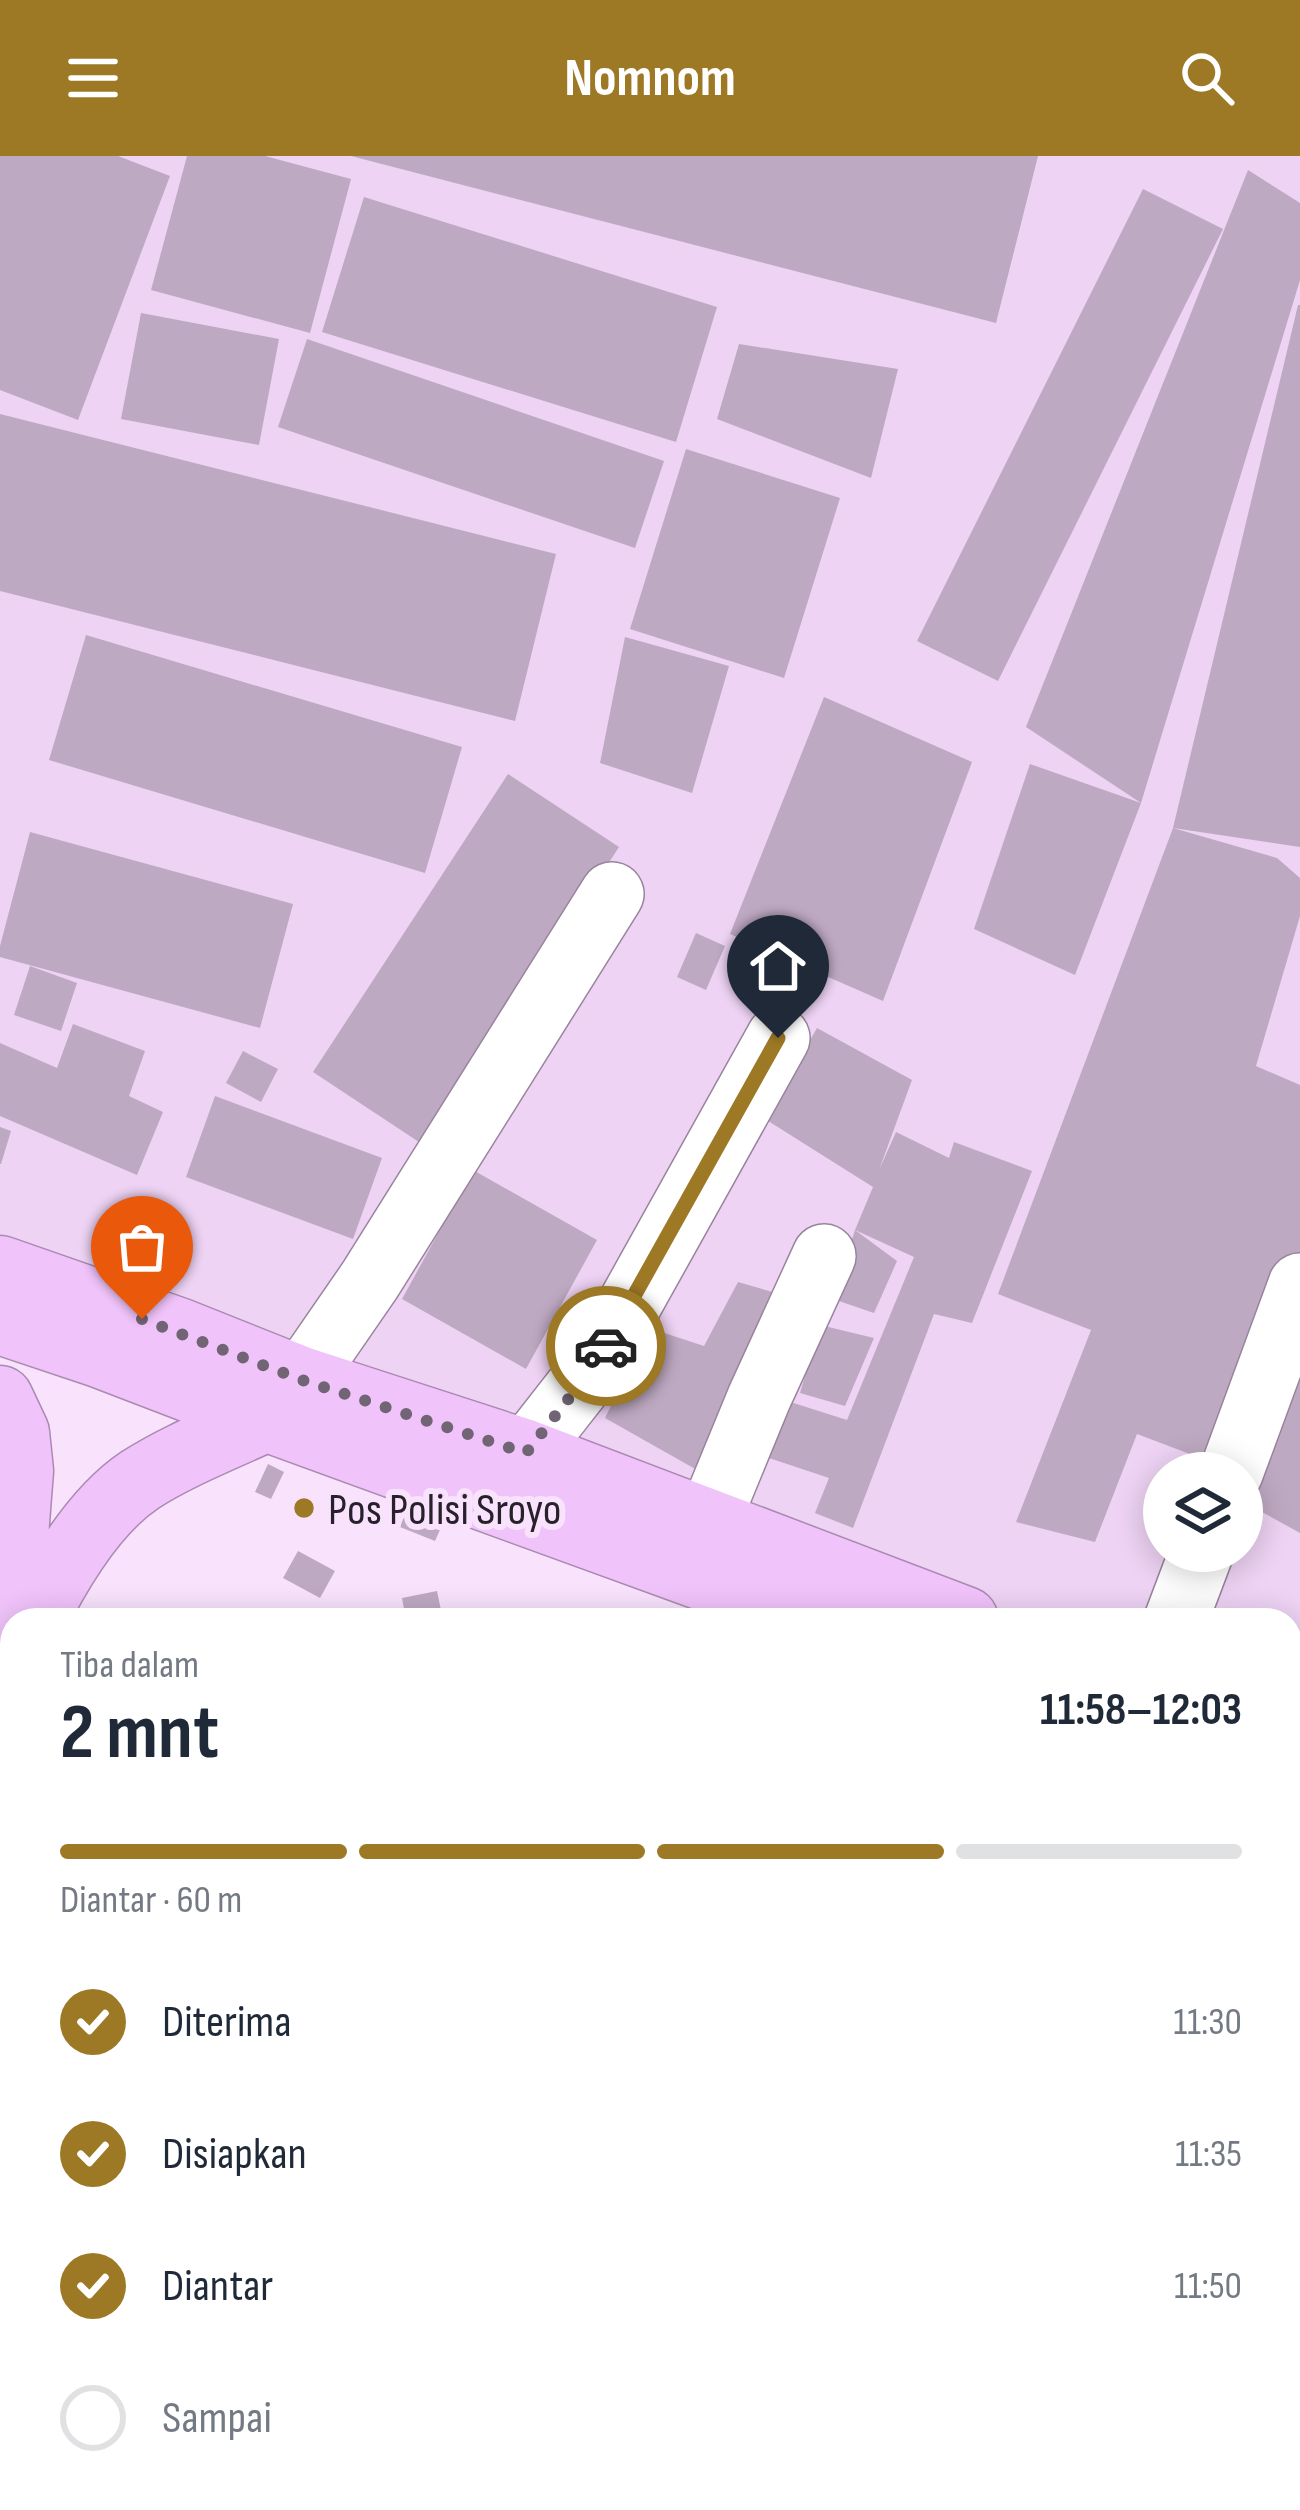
<!DOCTYPE html>
<html lang="id">
<head>
<meta charset="utf-8">
<style>
	:root { --surface:#fff; --page:#f2f2f3; --text:#1f2937; --muted:#747a83; --line:#e0e1e3; --accent:#9d7925 }
	body { margin:0; font-family:"Sofia Sans Condensed",sans-serif; background:var(--page); color:var(--text); height:100vh; display:flex; flex-direction:column; font-size:45px; white-space:nowrap }
	* { box-sizing:border-box; margin:0 }
	p { font-size:39px; color:var(--muted) }
	.icon { flex:none; width:66px; height:66px; fill:none; stroke:currentColor; stroke-width:2; stroke-linecap:round; stroke-linejoin:round }
	.map { position:relative; flex:1; overflow:hidden }
	.panel { position:absolute; left:0px; top:1452px; width:1302px; height:903px; display:flex; flex-direction:column; background:var(--surface); border-radius:36px 36px 0 0; box-shadow:0 6px 30px #0003 }
	.panel>* { flex:none }
	.fabs { position:absolute; left:1143px; top:1296px; display:grid; gap:24px }
	.fabs a { display:grid; place-items:center; width:120px; height:120px; border-radius:50%; background:var(--surface); box-shadow:0 6px 30px #0003; font-size:60px }
	.pin { position:absolute; display:grid; place-items:center; width:102px; height:102px; color:#fff; margin:-123px -51px; border-radius:50% 50% 50% 0; rotate:-45deg; box-shadow:0 0 12px #0007 }
	.pin .icon { rotate:45deg }
	.courier { position:absolute; display:grid; place-items:center; width:120px; height:120px; margin:-60px; border:9px solid #9d7925; border-radius:50%; background:#fff; color:#222; box-shadow:0 3px 15px #0007 }
	.head em { font-style:normal; font-weight:700 }
	.head div { display:flex; flex-direction:column-reverse }
	.head { display:flex; align-items:center; justify-content:space-between; height:204px; padding:0 60px }
	h1 { font-size:78px; font-weight:700; line-height:90px }
	.bar { display:grid; grid-template-columns:repeat(4,1fr); gap:18px 12px; align-content:center; height:144px; padding:0 60px }
	.bar i { height:15px; border-radius:9px; background:var(--line) }
	.bar .active { background:var(--accent) }
	.bar p { grid-column:span 4 }
	ol { padding:0 60px; list-style:none }
	li { display:flex; align-items:center; gap:36px; height:132px }
	li p { margin-inline-start:auto }
	li .icon { padding:12px; border-radius:50%; background:var(--accent); color:#fff; stroke-width:4 }
	li:last-child { color:var(--muted) }
	li i { width:66px; height:66px; border:6px solid var(--line); border-radius:50% }
	header { display:flex; justify-content:space-between; align-items:center; height:156px; padding:0 60px; background:var(--accent); color:#fff; font-size:54px; font-weight:700 }
	.map>svg:first-child { display:block }
	.built { fill:#eed3f4; fill-rule:evenodd }
	.building { fill:#bea9c2 }
	.lines { fill:none; stroke-linecap:round; stroke-linejoin:round }
	.minor-casing { stroke:#98849c; stroke-width:66 }
	.highway-casing { stroke:#aa8ab1; stroke-width:69 }
	.minor { stroke:#fff; stroke-width:63 }
	.highway { stroke:#f0c3fa; stroke-width:66 }
	.done { stroke:#716474; stroke-width:12; stroke-dasharray:0 21.6 }
	.route { stroke:#9d7925; stroke-width:15 }
	.poi-dot { fill:#9d7925; stroke:#f8e2fc; stroke-width:4.5 }
	.labels { text-anchor:middle; stroke-width:12; stroke-linejoin:round; paint-order:stroke }
	.poi-label { font-size:45px; fill:#28202a; stroke:#f8e2fc; text-anchor:start }
</style>
</head>
<body>
<header><svg class="icon" aria-label="menu" viewBox="0 0 24 24"><path d="M4 6h16M4 12h16M4 18h16"/></svg>Nomnom<svg class="icon" aria-label="search" viewBox="0 0 24 24"><circle cx="10" cy="10" r="6"/><path d="M15 15l6 6"/></svg></header>
<div class="map">
<svg width="1300" height="2354" viewBox="0 0 1300 2354">
	<rect width="100%" height="100%" fill="#f8e2fc"/>
	<path class="built" d="M 0,0 L 1300,0 L 1300,2354 L 1154,2354 L 1155,2343 L 1290,2343 L 1290,1464 L 778,1464 L 0,1133 ZM 1164,1317 L 1242,1317 L 1242,1395 L 1164,1395 Z
		M 229,2343 L 936,2343 L 938,2354 L 231,2354 Z"/>
	<path class="building" d="M 0,0 L 118,0 L 170,20 L 78,264 L 0,234 Z
		M 187,0 L 265,0 L 351,23 L 310,177 L 151,134 Z
		M 351,0 L 1038,0 L 996,167 Z
		M 1248,14 L 1300,47 L 1300,124 L 1141,647 L 1026,571 Z
		M 1143,33 L 1223,73 L 998,525 L 917,485 Z
		M 364,41 L 717,151 L 676,286 L 322,176 Z
		M 1298,149 L 1300,149 L 1300,691 L 1173,672 Z
		M 141,157 L 279,183 L 259,289 L 121,263 Z
		M 307,183 L 664,305 L 635,392 L 278,271 Z
		M 739,188 L 898,213 L 871,322 L 717,263 Z
		M 0,258 L 556,398 L 515,565 L 0,435 Z
		M 686,293 L 840,342 L 784,522 L 630,473 Z
		M 86,479 L 462,591 L 425,717 L 49,604 Z
		M 625,481 L 729,510 L 692,637 L 600,607 Z
		M 824,541 L 972,606 L 883,845 L 730,778 Z
		M 1030,608 L 1141,647 L 1075,819 L 974,773 Z
		M 508,618 L 619,691 L 425,990 L 313,916 Z
		M 1173,672 L 1277,702 L 1300,722 L 1300,760 L 1256,910 L 1300,929 L 1300,1110 L 1224,1311 L 1137,1278 L 1095,1386 L 1016,1366 L 1091,1174 L 998,1138 Z
		M 30,676 L 293,748 L 260,872 L 0,801 L 0,790 Z
		M 696,777 L 725,790 L 706,834 L 677,821 Z
		M 30,810 L 77,827 L 61,875 L 14,859 Z
		M 73,868 L 145,895 L 129,940 L 163,956 L 137,1019 L 0,960 L 0,887 L 57,912 Z
		M 817,872 L 912,924 L 879,1014 L 896,976 L 949,1002 L 954,986 L 1032,1015 L 972,1167 L 934,1158 L 853,1372 L 815,1357 L 829,1322 L 766,1301 L 781,1243 L 847,1264 L 914,1101 L 855,1074 L 873,1031 L 765,963 Z
		M 243,895 L 278,913 L 261,946 L 226,927 Z
		M 215,940 L 382,1002 L 353,1083 L 186,1021 Z
		M 0,971 L 11,975 L 1,1008 L 0,1008 Z
		M 473,1014 L 597,1084 L 526,1213 L 402,1143 Z
		M 855,1074 L 897,1105 L 874,1157 L 833,1143 Z
		M 738,1126 L 790,1141 L 697,1314 L 605,1262 L 649,1172 L 704,1190 Z
		M 1300,1143 L 1300,1377 L 1242,1345 Z
		M 820,1169 L 874,1182 L 845,1250 L 800,1237 Z
		M 268,1308 L 284,1316 L 271,1343 L 255,1336 Z
		M 407,1353 L 443,1367 L 435,1385 L 400,1371 Z
		M 298,1395 L 335,1415 L 320,1442 L 283,1422 Z
		M 437,1435 L 443,1464 L 406,1464 L 402,1442 Z
		M 1299,1852 L 1300,1852 L 1300,1917 L 1290,1914 L 1290,1881 Z
		M 368,2343 L 502,2343 L 505,2354 L 371,2354 Z
		M 650,2343 L 653,2354 L 608,2354 L 607,2352 Z"/>
	<g class="lines">
		<g class="minor-casing">
			<path id="minor" d="M 267,1261 L 301,1224 L 370,1124 L 612,738
				M 526,1297 L 598,1205 L 778,882
				M 1231,1317 L 1300,1129
				M 708,1366 L 759,1242 L 824,1100
				M 1176,1464 L 1202,1395
				M 1290,2149 L 1300,2139
				M 1290,2287 L 1300,2276
				M 1232,2354 L 1241,2343"/>
		</g>
		<g class="highway-casing">
			<path id="highway" d="M 0,1113 L 178,1175 L 301,1224 L 526,1297 L 965,1464
				M 0,1165 L 99,1198 L 266,1262 L 821,1464
				M 0,1243 L 16,1277 L 20,1315 C 7,1473 0,1631 12,1788
				M 34,1464 C 58,1416 95,1354 140,1324 C 179,1299 224,1282 266,1262
				M 1290,1588 L 1300,1591
				M 1290,1638 L 1300,1642
				M 0,2080 L 12,2148
				M 58,2343 L 61,2354
				M 122,2343 L 125,2354"/>
		</g>
		<use href="#minor" class="minor"/>
		<use href="#highway" class="highway"/>
	</g>
	<g class="lines">
		<path class="done" d="M 142,1163 L 302,1224 L 526,1297 L 598,1205 L 606,1190"/>
		<path class="route" d="M 606,1190 L 778,882"/>
	</g>
	<circle class="poi-dot" cx="304" cy="1352" r="12"/>
	<g class="labels">
		<g class="poi-label">
			<text x="328" y="1368">Pos Polisi Sroyo</text>
		</g>
	</g>
</svg>
<div class="fabs">
<a><svg class="icon" aria-label="layers" viewBox="0 0 24 24"><path d="M12 4l9 5-9 5-9-5zM3 14l9 5 9-5"/></svg></a>
</div>
<div class="pin" style="left:142px;top:1163px;background:#ea580c"><svg class="icon" aria-label="bag" viewBox="0 0 24 24"><path d="M5 8h14l-1 12H6zM9 8a3 3 0 0 1 6 0"/></svg></div>
<div class="pin" style="left:778px;top:882px;background:#1f2937"><svg class="icon" aria-label="home" viewBox="0 0 24 24"><path d="M3 11l9-7 9 7M6 9v11h12V9"/></svg></div>
<div class="courier" style="left:606px;top:1190px"><svg class="icon" aria-label="car" viewBox="0 0 24 24"><path d="M5 17H2v-5l4-1 3-4h7l3 4 3 1v5h-3M9 17h6M6 11h13"/><circle cx="7" cy="17" r="2"/><circle cx="17" cy="17" r="2"/></svg></div>
<section class="panel">
<div class="head"><div><h1>2 mnt</h1><p>Tiba dalam</p></div><em>11:58–12:03</em></div>
<div class="bar"><i class="active"></i><i class="active"></i><i class="active"></i><i></i><p>Diantar · 60 m</p></div>
<ol>
<li><svg class="icon" aria-label="check" viewBox="0 0 24 24"><path d="M5 12l5 5 9-10"/></svg>Diterima<p>11:30</p></li>
<li><svg class="icon" aria-label="check" viewBox="0 0 24 24"><path d="M5 12l5 5 9-10"/></svg>Disiapkan<p>11:35</p></li>
<li><svg class="icon" aria-label="check" viewBox="0 0 24 24"><path d="M5 12l5 5 9-10"/></svg>Diantar<p>11:50</p></li>
<li><i></i>Sampai</li>
</ol>
</section>
</div>
</body>
</html>
